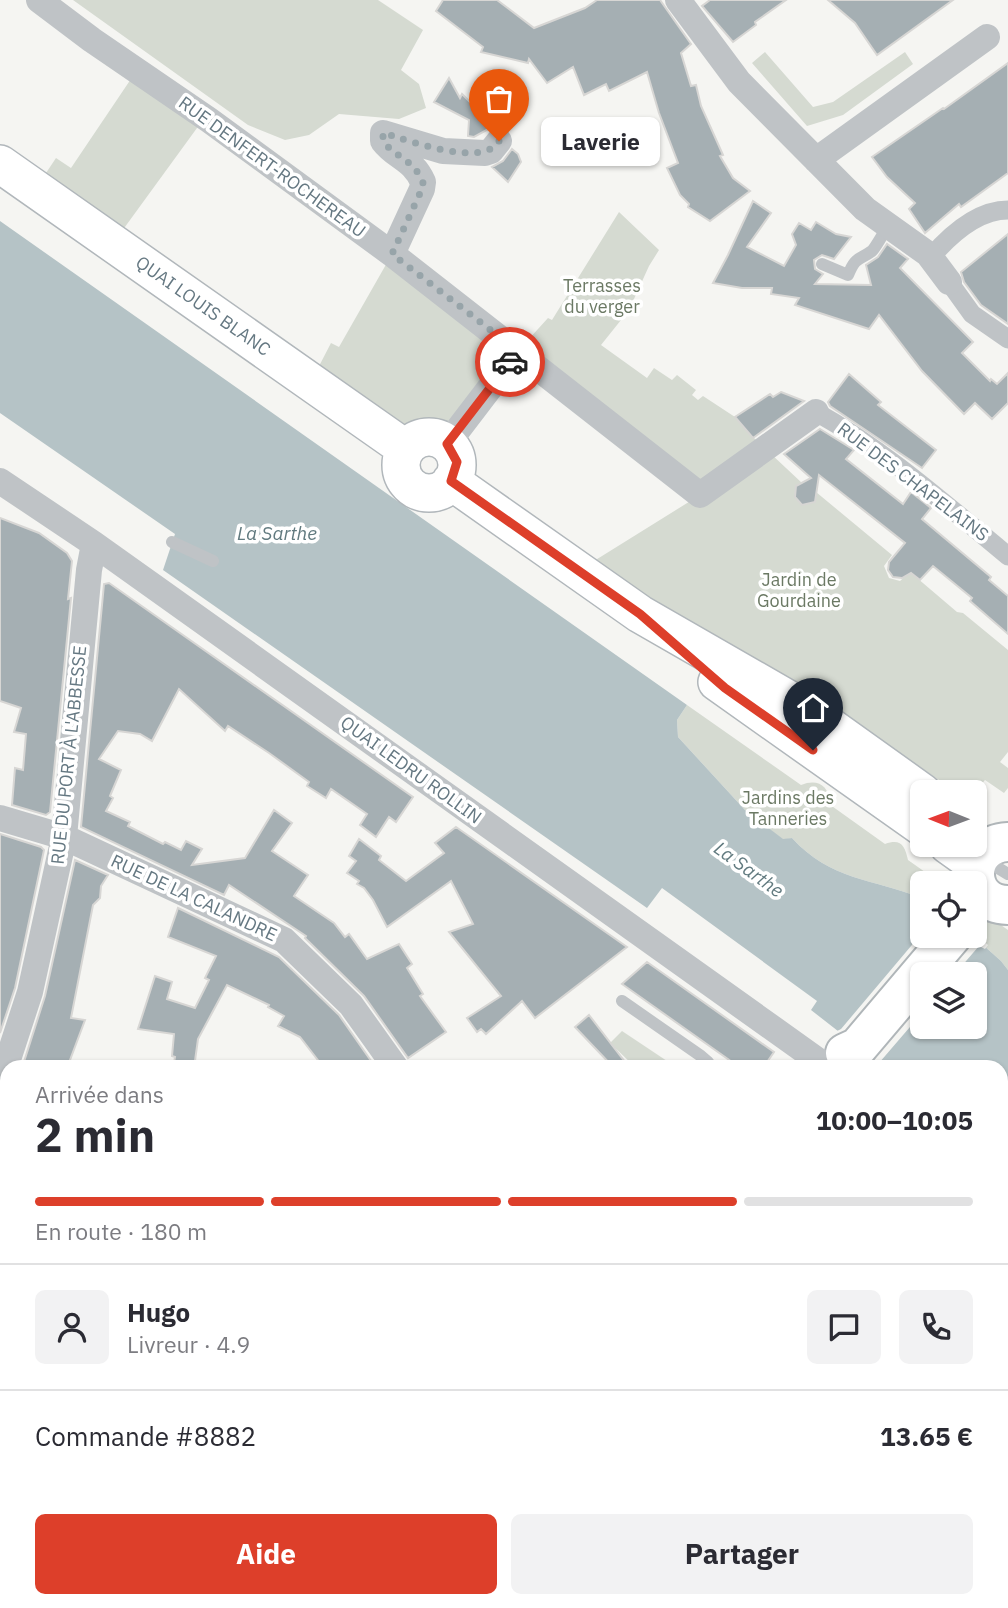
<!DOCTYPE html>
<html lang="fr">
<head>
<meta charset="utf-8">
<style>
	:root { --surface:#fff; --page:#f2f2f3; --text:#2b2b33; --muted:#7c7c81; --line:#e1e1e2; --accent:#dd3f2a }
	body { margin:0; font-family:"IBM Plex Sans",sans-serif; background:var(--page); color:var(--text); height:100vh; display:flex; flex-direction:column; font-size:26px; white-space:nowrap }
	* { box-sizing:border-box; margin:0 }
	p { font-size:23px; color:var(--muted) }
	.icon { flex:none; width:38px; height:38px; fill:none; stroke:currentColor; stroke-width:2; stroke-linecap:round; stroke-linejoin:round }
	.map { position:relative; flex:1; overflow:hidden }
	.panel { position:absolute; left:0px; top:1060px; width:1008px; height:548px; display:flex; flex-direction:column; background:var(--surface); border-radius:21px 21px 0 0; box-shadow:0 2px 5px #0004 }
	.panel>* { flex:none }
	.needle { width:46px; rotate:271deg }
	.controls { position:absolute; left:910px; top:780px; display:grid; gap:14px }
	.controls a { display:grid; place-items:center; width:77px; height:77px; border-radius:10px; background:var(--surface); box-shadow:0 2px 5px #0004; font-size:35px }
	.pin { position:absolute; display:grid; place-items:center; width:60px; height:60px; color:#fff; margin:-72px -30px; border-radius:50% 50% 50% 0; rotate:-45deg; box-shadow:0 0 7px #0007 }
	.pin .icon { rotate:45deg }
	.courier { position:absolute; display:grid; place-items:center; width:70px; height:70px; margin:-35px; border:5px solid #dd3f2a; border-radius:50%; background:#fff; color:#222; box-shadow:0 2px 9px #0007 }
	.bubble { position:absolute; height:49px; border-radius:10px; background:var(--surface); box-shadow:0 2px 5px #0004; font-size:23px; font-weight:700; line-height:49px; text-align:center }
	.summary em { font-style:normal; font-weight:700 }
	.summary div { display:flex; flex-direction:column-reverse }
	.summary { display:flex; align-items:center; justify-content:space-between; height:119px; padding:0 35px }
	h1 { font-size:46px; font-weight:700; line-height:52px }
	.bar { display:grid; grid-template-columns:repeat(4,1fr); gap:10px 7px; align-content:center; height:84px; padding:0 35px }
	.bar i { height:9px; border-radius:5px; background:var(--line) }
	.bar .on { background:var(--accent) }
	.bar p { grid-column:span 4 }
	.line { display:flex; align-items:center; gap:18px; padding:0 35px; border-top:2px solid var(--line) }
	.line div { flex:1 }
	.round { display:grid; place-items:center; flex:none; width:74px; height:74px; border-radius:10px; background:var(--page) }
	.primary-button { display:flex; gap:14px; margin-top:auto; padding:14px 35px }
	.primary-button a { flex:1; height:80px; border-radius:10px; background:var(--accent); color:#fff; font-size:28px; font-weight:700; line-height:80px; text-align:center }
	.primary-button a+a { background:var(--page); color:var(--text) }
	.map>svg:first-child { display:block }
	.green { fill:#d5dad1 }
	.water { fill:#b5c3c6; fill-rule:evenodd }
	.pier { fill:#f5f5f2 }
	.building { fill:#a5afb3; stroke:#d7d6d4; stroke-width:2 }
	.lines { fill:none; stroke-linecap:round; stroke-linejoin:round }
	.secondary-casing { stroke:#b1b7bb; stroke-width:40 }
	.primary-casing { stroke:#b0b6b9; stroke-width:42 }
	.service { stroke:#bfc3c6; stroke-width:12 }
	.pedestrian { stroke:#bfc3c6; stroke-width:19 }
	.minor { stroke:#bfc3c6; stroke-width:26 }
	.secondary { stroke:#fff; stroke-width:37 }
	.primary { stroke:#fff; stroke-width:38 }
	.done { stroke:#97a4a9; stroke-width:7; stroke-dasharray:0 12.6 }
	.route { stroke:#dd3f2a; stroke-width:9 }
	.labels { text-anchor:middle; stroke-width:7; stroke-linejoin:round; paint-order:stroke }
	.street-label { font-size:18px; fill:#657882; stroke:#fff }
	.park-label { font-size:18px; fill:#6b7964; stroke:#fff }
	.water-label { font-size:19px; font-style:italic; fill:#617a7f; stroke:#fff }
</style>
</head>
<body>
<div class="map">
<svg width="1008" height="1608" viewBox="0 0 1008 1608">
	<rect width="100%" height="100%" fill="#f5f5f2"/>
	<path class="green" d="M 73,0 L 378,0 L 423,30 L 401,70 L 419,84 L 426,108 L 399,119 L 339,114 L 309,135 L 285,140 L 248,125 Z
		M 765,52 L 813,107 L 833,102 L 905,52 L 913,64 L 843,115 L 807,126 L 752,63 Z
		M 137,70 L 205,117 L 122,231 L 42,179 L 56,158 L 71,168 Z
		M 619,212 L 659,250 L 649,266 L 629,310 L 601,345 L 647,378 L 654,368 L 672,380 L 677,375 L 696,390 L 692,395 L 698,400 L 703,396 L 735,417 L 755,439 L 802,483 L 796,486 L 795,497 L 802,504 L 815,502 L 816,492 L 892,555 L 884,566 L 889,578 L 900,581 L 910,572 L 957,612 L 963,613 L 1008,650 L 1008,752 L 1000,762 L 1008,768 L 1008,788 L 1004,793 L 985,780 L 974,793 L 958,793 L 831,706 L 700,630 L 594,561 L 692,500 L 518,352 L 437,438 L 419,439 L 317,370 L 331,343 L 339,347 L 392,254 L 518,351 L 548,318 L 552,320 Z
		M 687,705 L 801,785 C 818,778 830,786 829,804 L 885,844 C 901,838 905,846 908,860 L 942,884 L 922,884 L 922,898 C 873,879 830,880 792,838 L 783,840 L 745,810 L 678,737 L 677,720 Z
		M 975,907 L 1008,930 L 1008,970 L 1001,961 L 973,936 L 975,936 Z
		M 622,1031 L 676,1067 L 635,1067 L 610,1043 Z
		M 1001,1392 L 1008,1394 L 1008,1468 L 1001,1502 Z"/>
	<path class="water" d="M 0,221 L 687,705 L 677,720 L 678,737 L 745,810 L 783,839 L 792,838 C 830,880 873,879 922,898 L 922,936 L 973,936 L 1001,961 L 1008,970 L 1008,1168 L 1001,1164 L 1001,1068 L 880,1067 L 879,1063 L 811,1010 L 817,1001 L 662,888 L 647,908 L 163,570 L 175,534 L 0,413 ZM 922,975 L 975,975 L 975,1027 L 922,1027 Z"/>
	<path class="pier" d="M 922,933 L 922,936 L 975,936 L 975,933 L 988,945 L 985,949 L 979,946 L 954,975 L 922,975 L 922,1013 L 879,1063 L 880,1068 L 876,1068 L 835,1032 L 841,1029 Z"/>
	<path class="building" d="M 443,0 L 497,0 L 534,28 L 585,8 L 597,0 L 660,0 L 691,44 L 681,53 L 691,86 L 696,85 L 701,106 L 723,155 L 720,156 L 733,178 L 750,191 L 710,221 L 688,207 L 689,204 L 680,195 L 667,168 L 678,163 L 659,113 L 647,72 L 609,91 L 606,84 L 584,95 L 573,67 L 547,83 L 529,59 L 528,63 L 481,52 L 483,47 L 436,11 Z
		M 710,0 L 786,0 L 755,22 L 756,25 L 733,42 L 702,6 Z
		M 828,0 L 953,0 L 877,55 L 855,23 Z
		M 1008,63 L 1008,173 L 961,207 L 959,204 L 925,233 L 909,209 L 915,203 L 887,177 L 872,157 L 943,108 L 944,109 Z
		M 449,78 L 460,98 L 462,94 L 494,126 L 474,137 L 468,136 L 469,120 L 434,102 Z
		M 512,149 L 518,154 L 521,162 L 508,182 L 492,167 L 503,161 Z
		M 753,201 L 771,213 L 747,247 L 784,266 L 796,245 L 792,234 L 799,223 L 811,230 L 816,222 L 836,234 L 851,237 L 834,259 L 822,255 L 814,260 L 815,269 L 823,274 L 815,284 L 871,285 L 866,265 L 878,257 L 887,244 L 908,259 L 900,268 L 973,342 L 962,353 L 990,381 L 991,379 L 997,384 L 1008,373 L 1008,403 L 992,419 L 975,403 L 964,414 L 922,371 L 879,315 L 869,329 L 795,305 L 799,298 L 771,294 L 772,288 L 742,288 L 713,283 L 728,255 Z
		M 1008,234 L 1008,324 L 981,305 L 964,282 L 961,272 Z
		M 849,374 L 881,402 L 878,405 L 936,450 L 922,468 L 830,406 L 828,402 Z
		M 781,392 L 804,401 L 753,438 L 735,417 L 770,394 L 773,397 Z
		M 820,429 L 854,450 L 846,459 L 903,504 L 911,492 L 931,508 L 922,519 L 991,577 L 989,580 L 1008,596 L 1008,634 L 970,601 L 972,598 L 933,566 L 920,580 L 911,573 L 902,578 L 893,577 L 888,570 L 889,562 L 905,543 L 819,475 L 815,502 L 802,505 L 795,497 L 796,486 L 811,478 L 784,454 Z
		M 0,518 L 39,533 L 67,553 L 72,561 L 68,599 L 71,598 L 50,812 L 46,815 L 12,805 L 15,768 L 23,770 L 26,734 L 14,732 L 21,708 L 0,701 Z
		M 109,583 L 413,797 L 396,822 L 389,817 L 376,837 L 360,825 L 367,814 L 331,789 L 326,798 L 307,786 L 309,782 L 269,753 L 228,726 L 225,731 L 179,689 L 152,741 L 140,734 L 118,731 L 99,759 L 121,770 L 110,796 L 113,798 L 106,811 L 130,822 L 128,826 L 163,844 L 165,842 L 181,850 L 186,841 L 202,849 L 192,865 L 245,858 L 274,810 L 292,823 L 272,851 L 308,875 L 294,896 L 334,923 L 345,937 L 349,934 L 367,959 L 399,944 L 412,964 L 407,968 L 423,994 L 420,996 L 446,1032 L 408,1058 L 364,996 L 305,938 L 306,936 L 229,885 L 224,895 L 81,827 L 104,584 Z
		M 456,827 L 627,947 L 535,1018 L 522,1001 L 486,1034 L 481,1029 L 477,1032 L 467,1018 L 501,996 L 449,932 L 473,924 L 451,881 L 387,927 L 373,900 L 364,888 L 357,884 L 359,881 L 347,873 L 356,861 L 349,856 L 359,839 L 381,856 L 379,860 L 406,881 L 444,853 L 435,843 Z
		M 0,834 L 41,847 L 44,850 L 15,988 L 0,1033 Z
		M 75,860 L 108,875 L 101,886 L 100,898 L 93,905 L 71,1018 L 85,1020 L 67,1068 L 22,1068 L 45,996 Z
		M 178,908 L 279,957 L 339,1015 L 376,1068 L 324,1068 L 300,1037 L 278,1026 L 284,1016 L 268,1007 L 269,1005 L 227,985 L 198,1039 L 194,1068 L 173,1068 L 175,1057 L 172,1056 L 174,1034 L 138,1029 L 155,976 L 172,982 L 167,999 L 195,1008 L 209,980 L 205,978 L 216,956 L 168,937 Z
		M 647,962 L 774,1052 L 763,1068 L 728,1068 L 732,1062 L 622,984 Z
		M 589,1015 L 625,1062 L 619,1068 L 614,1068 L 575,1027 Z"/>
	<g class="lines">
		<g class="secondary-casing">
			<path id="secondary" d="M 0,164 L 406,449
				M401 465a28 28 0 1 1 56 0a28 28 0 1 1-56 0Z
				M 451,481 L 640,614 L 807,710 L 923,793
				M 717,682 L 922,827
				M 948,845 L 976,865"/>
		</g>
		<g class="primary-casing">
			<path id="primary" d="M 1008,842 C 964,844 964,904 1008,905
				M 845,1053 L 858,1047 L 952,936
				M 381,1608 L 387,1601
				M 729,1608 L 731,1601"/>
		</g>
		<path class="service" d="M 822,264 L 848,275 C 856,256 858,261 872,251 C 876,247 884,232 888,226
			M 172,542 L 213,561
			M 985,860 L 1008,874
			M 622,1001 L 701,1056 L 708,1062 L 707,1068"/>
		<path class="pedestrian" d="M 931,257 C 950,235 978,210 1008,210
			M 949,282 L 972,314 L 1008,339
			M 816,412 C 886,451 946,505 1008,556"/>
		<path class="minor" d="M 39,0 L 92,40 L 209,120 L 392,254 L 700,495 L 816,412
			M 678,0 L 739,82 L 865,209 L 928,254 L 949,282
			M 816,160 L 987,37
			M 392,254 L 422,189 L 423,182 C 413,159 396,158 383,141 L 383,133 L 443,151 L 485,153 L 491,151 L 499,141
			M 447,444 L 518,351
			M 0,481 L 94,544 L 820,1062
			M 0,818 L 64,837 L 284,940 L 351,1005 L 396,1068
			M 0,1084 L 30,992 L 64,837 L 89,570 L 94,544
			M 1001,1187 L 1008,1191
			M 1001,1376 L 1008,1378
			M 0,1506 L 7,1498
			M 1001,1559 L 1008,1524
			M 991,1608 L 992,1601"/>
		<use href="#secondary" class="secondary"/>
		<use href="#primary" class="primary"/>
	</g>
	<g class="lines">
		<path class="done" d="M 499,141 C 483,169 408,140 383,133 L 383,141 C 396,158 413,159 423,182 L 422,189 L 392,254 L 518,351 L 510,362"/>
		<path class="route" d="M 510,362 L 447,444 L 457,462 L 451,481 L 640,614 L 725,688 L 813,750"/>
	</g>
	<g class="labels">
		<g class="street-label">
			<text transform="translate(272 167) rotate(36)" y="6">RUE DENFERT-ROCHEREAU</text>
			<text transform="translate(203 306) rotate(35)" y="6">QUAI LOUIS BLANC</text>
			<text transform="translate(913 482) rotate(37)" y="6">RUE DES CHAPELAINS</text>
			<text transform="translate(69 755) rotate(-84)" y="6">RUE DU PORT À L'ABBESSE</text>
			<text transform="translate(411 770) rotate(36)" y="6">QUAI LEDRU ROLLIN</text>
			<text transform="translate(194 898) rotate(25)" y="6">RUE DE LA CALANDRE</text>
		</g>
		<g class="park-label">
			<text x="602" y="292">Terrasses<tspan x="602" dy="21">du verger</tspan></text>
			<text x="799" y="586">Jardin de<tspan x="799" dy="21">Gourdaine</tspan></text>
			<text x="788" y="804">Jardins des<tspan x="788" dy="21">Tanneries</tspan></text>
		</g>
		<g class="water-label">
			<text x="277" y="540">La Sarthe</text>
			<text transform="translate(749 869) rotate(36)" y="7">La Sarthe</text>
		</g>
	</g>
</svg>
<div class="controls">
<a><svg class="needle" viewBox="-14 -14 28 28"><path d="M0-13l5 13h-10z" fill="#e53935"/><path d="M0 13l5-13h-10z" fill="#7c7c81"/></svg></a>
<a><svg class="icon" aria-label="locate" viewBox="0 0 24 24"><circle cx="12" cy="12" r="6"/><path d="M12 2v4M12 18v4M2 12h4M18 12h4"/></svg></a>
<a><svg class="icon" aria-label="layers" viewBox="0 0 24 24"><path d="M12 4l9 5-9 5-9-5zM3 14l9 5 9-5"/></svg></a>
</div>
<div class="pin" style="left:499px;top:141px;background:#ea580c"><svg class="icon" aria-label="bag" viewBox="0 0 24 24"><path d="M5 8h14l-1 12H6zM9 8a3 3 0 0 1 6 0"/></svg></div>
<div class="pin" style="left:813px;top:750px;background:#1f2937"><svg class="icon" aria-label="home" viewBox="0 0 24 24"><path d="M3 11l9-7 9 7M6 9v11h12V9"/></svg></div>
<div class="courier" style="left:510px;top:362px"><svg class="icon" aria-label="car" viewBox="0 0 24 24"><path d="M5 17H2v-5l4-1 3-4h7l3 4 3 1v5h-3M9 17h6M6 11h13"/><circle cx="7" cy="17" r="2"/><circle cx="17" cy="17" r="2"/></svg></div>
<div class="bubble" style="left:541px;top:117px;width:119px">Laverie</div>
<section class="panel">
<div class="summary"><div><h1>2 min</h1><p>Arrivée dans</p></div><em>10:00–10:05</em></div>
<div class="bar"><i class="on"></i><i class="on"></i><i class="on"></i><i></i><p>En route · 180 m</p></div>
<div class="line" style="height:126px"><a class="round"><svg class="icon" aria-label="person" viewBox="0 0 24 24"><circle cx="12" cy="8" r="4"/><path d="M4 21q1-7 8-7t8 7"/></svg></a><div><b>Hugo</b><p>Livreur · 4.9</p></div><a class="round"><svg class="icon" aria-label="chat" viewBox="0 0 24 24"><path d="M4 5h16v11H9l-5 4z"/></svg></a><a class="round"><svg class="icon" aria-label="phone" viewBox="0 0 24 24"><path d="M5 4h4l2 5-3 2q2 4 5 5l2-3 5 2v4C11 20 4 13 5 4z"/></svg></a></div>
<div class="line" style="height:91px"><div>Commande #8882</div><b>13.65 €</b></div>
<div class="primary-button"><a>Aide</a><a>Partager</a></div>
</section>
</div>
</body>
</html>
